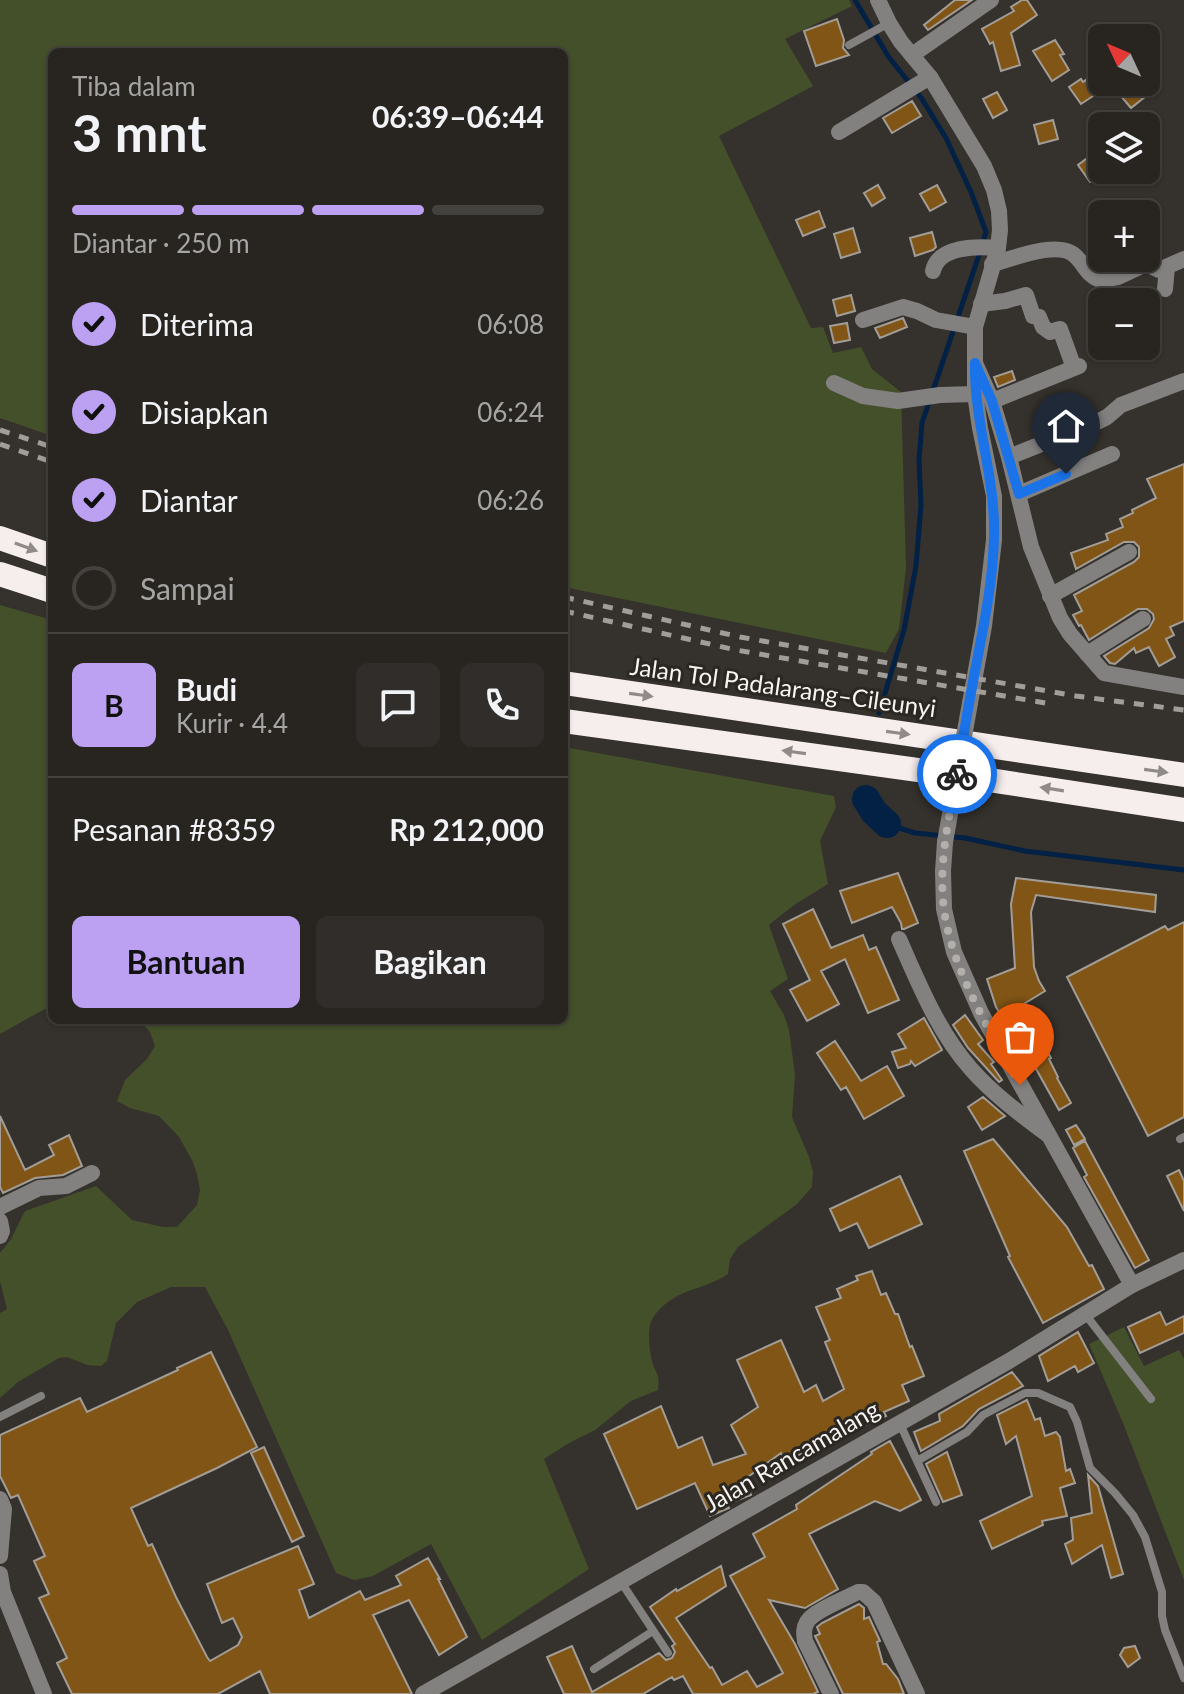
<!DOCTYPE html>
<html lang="id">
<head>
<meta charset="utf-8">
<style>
	:root { --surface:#282521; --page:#302d2a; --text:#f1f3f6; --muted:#a5a5a5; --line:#44423f; --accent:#bca0f2 }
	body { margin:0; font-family:Lato,sans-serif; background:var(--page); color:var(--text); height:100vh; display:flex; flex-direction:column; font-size:30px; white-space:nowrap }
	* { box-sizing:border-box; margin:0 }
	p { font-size:26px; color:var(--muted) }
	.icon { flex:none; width:44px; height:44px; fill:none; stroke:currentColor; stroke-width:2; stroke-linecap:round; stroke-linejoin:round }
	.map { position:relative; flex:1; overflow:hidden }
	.details { position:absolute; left:48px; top:48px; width:520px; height:976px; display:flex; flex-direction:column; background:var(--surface); border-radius:12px; box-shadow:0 2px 6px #0004,0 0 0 2px var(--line) }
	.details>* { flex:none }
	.needle { width:52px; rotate:314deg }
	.tools { position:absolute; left:1088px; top:24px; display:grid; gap:16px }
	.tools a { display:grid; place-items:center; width:72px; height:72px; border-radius:12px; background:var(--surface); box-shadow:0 2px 6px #0004,0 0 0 2px var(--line); font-size:40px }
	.pin { position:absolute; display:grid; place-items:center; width:68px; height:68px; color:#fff; margin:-82px -34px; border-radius:50% 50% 50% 0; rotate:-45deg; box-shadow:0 0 8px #0007 }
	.pin .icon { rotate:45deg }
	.courier { position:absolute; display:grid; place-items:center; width:80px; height:80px; margin:-40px; border:6px solid #1a73e8; border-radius:50%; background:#fff; color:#222; box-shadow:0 2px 10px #0007 }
	.summary em { font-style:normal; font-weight:700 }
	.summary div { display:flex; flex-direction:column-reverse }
	.summary { display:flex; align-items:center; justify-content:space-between; height:136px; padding:0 24px }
	h1 { font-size:52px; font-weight:700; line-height:60px }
	.bar { display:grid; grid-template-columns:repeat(4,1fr); gap:12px 8px; align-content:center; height:96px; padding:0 24px }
	.bar i { height:10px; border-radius:6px; background:var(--line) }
	.bar .current { background:var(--accent) }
	.bar p { grid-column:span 4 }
	.line { display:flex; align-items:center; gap:20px; padding:0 24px; border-top:2px solid var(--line) }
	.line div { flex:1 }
	.round { display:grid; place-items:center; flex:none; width:84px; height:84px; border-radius:12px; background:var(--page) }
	ol { padding:0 24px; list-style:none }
	li { display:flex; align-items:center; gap:24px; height:88px }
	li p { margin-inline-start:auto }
	li .icon { padding:8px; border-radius:50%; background:var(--accent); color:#111; stroke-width:4 }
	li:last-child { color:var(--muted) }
	li i { width:44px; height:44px; border:4px solid var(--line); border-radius:50% }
	.primary-button { display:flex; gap:16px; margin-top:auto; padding:16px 24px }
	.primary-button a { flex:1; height:92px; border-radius:12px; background:var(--accent); color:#111; font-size:32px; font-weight:700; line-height:92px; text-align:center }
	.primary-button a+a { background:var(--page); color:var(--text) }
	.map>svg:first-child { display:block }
	.green { fill:#44502a }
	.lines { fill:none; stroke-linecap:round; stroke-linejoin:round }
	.stream { stroke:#022145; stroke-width:5 }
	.river { stroke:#022145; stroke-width:28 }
	.building { fill:#815515; stroke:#a29d97; stroke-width:2 }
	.service { stroke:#838080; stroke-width:8 }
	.minor { stroke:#838080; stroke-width:16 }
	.tertiary { stroke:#838080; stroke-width:16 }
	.motorway { stroke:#f6eded; stroke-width:24 }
	.rail { stroke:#a19e9a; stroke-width:5; stroke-dasharray:10 10; stroke-linecap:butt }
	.tertiary-bridge { stroke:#838080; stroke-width:16 }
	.oneway { fill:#908a88 }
	.done { stroke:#b3b0ac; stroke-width:8; stroke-dasharray:0 14.4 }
	.route { stroke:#1a73e8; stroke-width:10 }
	.labels { text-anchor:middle; stroke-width:6; stroke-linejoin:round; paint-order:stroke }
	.street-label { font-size:24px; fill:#f7f4f1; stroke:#2b2722 }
</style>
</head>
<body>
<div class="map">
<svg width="1184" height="1694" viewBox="0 0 1184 1694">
	<rect width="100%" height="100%" fill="#35312c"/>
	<path class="green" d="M 0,0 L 849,0 L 852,6 L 785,39 L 813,86 L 719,136 L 811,328 L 823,327 L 833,353 L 861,347 L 872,369 L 901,392 L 906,568 L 899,629 L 886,653 L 564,587 L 564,52 L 52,52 L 52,436 L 0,418 Z
		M 0,605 L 52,620 L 52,1005 L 0,1034 Z
		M 564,747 L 834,796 L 836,807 L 820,841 L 828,884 L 794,905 L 769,925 L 788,979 L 770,991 L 784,1015 L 789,1030 L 795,1075 L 792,1117 L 809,1157 L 813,1172 L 812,1187 L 796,1205 L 738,1247 L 730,1259 L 728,1274 C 704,1290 683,1287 661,1308 C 652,1317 649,1323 649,1336 C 649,1343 650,1353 652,1361 C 656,1376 660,1371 658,1390 L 631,1401 L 595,1430 L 569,1443 L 544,1459 L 589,1569 L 482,1640 L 431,1544 L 373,1576 L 354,1580 L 336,1573 L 228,1330 L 205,1287 L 171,1287 L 137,1302 L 116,1323 L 107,1361 L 101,1366 L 87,1365 L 67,1357 L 59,1358 L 18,1382 L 0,1398 L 0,1313 L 7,1309 L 0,1281 L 0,1253 L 11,1239 L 25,1211 L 96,1186 L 132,1220 L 163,1227 L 177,1227 L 197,1205 L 200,1190 L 197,1174 L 192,1160 L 179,1137 L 159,1116 L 130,1108 L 117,1101 L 125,1080 L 147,1059 L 155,1046 L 150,1032 L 139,1020 L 564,1020 Z
		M 1124,1327 L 1144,1366 L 1179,1350 L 1184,1359 L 1184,1580 L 1123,1423 L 1089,1344 Z"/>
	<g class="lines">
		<path class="stream" d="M 855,0 L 888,56 L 922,99 L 946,138 L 971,192 L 986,232 L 983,242
			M 879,713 L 904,630 L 916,566 L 921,505 L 919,460 L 922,423 L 980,252
			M 887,824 L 915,833 L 965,838 L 1025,851 L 1184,870"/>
		<path class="river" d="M 866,799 L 874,812 L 887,824"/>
	</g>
	<path class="building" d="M 955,0 L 972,0 L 928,30 L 924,25 Z
		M 1022,0 L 1027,0 L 1037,15 L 1011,33 L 1020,65 L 1001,71 L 993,42 L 990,44 L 982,29 L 1014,11 L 1011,7 Z
		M 837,19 L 844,40 L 843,48 L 849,55 L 816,66 L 804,31 Z
		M 1055,40 L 1064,54 L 1060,55 L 1069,70 L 1052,81 L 1033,51 Z
		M 1102,68 L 1102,90 L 1081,104 L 1069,87 L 1081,79 L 1083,82 Z
		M 1109,82 L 1134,82 L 1146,96 L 1131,108 Z
		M 997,92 L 1007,110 L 993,118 L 983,99 Z
		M 912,101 L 921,116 L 892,133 L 883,118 Z
		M 1053,120 L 1058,139 L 1039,144 L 1034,125 Z
		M 1102,147 L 1102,174 L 1090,182 L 1078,165 Z
		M 878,185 L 885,198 L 872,206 L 864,193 Z
		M 937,185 L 946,202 L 930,211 L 920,194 Z
		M 819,211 L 825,227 L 803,236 L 796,220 Z
		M 853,228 L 860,252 L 841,258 L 834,234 Z
		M 932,232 L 936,247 L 933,250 L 915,256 L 910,238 Z
		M 851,295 L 855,311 L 837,316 L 833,300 Z
		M 903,318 L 907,327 L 880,338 L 875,328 Z
		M 847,323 L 850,340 L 834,343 L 830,326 Z
		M 1012,371 L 1015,380 L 998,387 L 994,377 Z
		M 1184,464 L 1184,621 L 1170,627 L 1174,635 L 1166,639 L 1175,657 L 1159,666 L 1149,647 L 1136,653 L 1134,648 L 1115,664 L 1110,663 L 1104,656 L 1149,628 L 1154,619 L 1153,614 L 1147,609 L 1138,609 L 1089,640 L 1081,625 L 1079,626 L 1073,615 L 1082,611 L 1074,595 L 1134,562 L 1139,557 L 1139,547 L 1134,542 L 1124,542 L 1076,569 L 1071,553 L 1108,540 L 1106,534 L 1123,527 L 1120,519 L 1133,513 L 1132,510 L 1156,498 L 1147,479 Z
		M 898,873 L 918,923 L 904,929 L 902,929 L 901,923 L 892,907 L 852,923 L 840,891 Z
		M 1016,878 L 1156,895 L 1155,912 L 1036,895 L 1031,912 L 1034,967 L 1039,981 L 1045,991 L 1022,1005 L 1051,1058 L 1049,1059 L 1058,1077 L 1057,1078 L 1071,1103 L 1059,1110 L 1035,1067 L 1033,1068 L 1022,1048 L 1027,1046 L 1011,1014 L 1004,1020 L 996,1007 L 987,979 L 1015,968 L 1011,904 Z
		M 813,909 L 831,948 L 863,935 L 869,950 L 876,947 L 899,1000 L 868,1013 L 845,959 L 821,971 L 839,1004 L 807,1021 L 790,990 L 810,980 L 783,924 Z
		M 1184,922 L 1184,1117 L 1148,1136 L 1067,977 L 1165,926 L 1168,930 Z
		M 965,1015 L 983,1040 L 978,1044 L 994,1062 L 991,1064 L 1002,1080 L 999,1082 L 968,1048 L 953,1025 Z
		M 924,1018 L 942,1050 L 915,1066 L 911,1061 L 910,1064 L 898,1068 L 892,1052 L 906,1048 L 898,1034 Z
		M 835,1041 L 861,1081 L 887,1066 L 904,1096 L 864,1119 L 846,1087 L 841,1090 L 817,1053 Z
		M 983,1097 L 1005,1116 L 982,1130 L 968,1107 Z
		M 0,1116 L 25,1170 L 54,1155 L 49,1145 L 69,1135 L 82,1166 L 63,1175 L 35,1178 L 3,1193 L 0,1187 Z
		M 1076,1125 L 1085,1139 L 1074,1145 L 1066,1130 Z
		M 993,1139 L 1067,1227 L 1089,1266 L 1092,1265 L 1104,1289 L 1043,1323 L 1008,1257 L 1010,1256 L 964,1151 Z
		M 1085,1141 L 1149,1260 L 1135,1268 L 1084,1177 L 1087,1175 L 1073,1148 Z
		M 1179,1170 L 1184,1181 L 1184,1211 L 1167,1176 Z
		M 900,1176 L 922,1224 L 869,1248 L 857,1223 L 840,1231 L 830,1209 Z
		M 872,1271 L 881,1295 L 886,1293 L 895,1314 L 898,1314 L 910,1347 L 912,1346 L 924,1376 L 902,1385 L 909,1401 L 884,1412 L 886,1416 L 867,1425 L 863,1416 L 836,1431 L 838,1435 L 785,1462 L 781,1453 L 745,1479 L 751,1495 L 727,1504 L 729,1508 L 710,1516 L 695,1483 L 637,1509 L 604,1434 L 661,1406 L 678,1448 L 702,1437 L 713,1465 L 746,1454 L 731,1425 L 758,1407 L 737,1360 L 781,1340 L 804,1392 L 816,1385 L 823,1401 L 844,1389 L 825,1342 L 830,1340 L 816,1307 L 841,1298 L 837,1289 L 858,1280 L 856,1276 Z
		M 1160,1312 L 1166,1325 L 1184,1316 L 1184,1333 L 1140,1353 L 1128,1327 Z
		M 1078,1332 L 1094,1363 L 1078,1372 L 1075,1366 L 1048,1381 L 1039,1356 Z
		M 211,1352 L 257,1447 L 217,1468 L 131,1508 L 148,1546 L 152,1544 L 176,1597 L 207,1657 L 210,1661 L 238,1645 L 242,1637 L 233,1618 L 222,1623 L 207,1584 L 298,1546 L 314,1584 L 299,1590 L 309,1618 L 360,1591 L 365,1600 L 401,1585 L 396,1576 L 428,1558 L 440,1579 L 438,1579 L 467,1637 L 439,1655 L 409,1600 L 373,1615 L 412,1694 L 270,1694 L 260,1671 L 218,1694 L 72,1694 L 57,1663 L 67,1658 L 39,1598 L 49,1594 L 34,1561 L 45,1556 L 18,1495 L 11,1498 L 0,1476 L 0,1435 L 80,1398 L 87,1412 L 178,1370 L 177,1368 Z
		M 1012,1372 L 1023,1386 L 979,1409 L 963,1426 L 921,1451 L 914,1432 L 940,1421 L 939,1414 Z
		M 1027,1400 L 1035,1420 L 1040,1418 L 1045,1436 L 1056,1432 L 1060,1437 L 1066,1471 L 1070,1469 L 1075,1483 L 1060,1488 L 1067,1516 L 1042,1521 L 1043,1525 L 992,1549 L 980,1521 L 1032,1496 L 1016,1436 L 1006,1444 L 997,1415 Z
		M 890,1441 L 921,1500 L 900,1511 L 875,1501 L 809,1534 L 838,1589 L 805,1608 L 769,1600 L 795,1644 L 818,1692 L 813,1694 L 693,1694 L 683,1676 L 674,1680 L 672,1677 L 643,1694 L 564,1694 L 547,1657 L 572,1646 L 592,1692 L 659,1653 L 666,1660 L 672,1658 L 675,1652 L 672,1646 L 675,1644 L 650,1607 L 676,1589 L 677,1591 L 721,1566 L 726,1586 L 676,1618 L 710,1668 L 712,1667 L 722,1685 L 747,1671 L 757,1687 L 783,1673 L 730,1576 L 765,1557 L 753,1534 L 797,1509 L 796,1505 L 872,1454 L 871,1452 Z
		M 264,1447 L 304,1536 L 292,1542 L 251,1453 Z
		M 947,1452 L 962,1495 L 943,1502 L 926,1464 Z
		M 1088,1475 L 1098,1486 L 1123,1574 L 1111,1578 L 1102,1545 L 1072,1564 L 1065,1544 L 1073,1540 L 1071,1518 L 1092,1513 Z
		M 859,1604 L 864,1608 L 864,1619 L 869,1617 L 880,1641 L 877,1642 L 883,1664 L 886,1664 L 898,1679 L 904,1694 L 843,1694 L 815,1636 L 820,1634 L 817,1627 L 822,1623 Z
		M 1135,1646 L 1140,1658 L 1128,1667 L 1120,1655 L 1124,1648 Z"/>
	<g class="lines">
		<path class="service" d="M 849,45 L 889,23
			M 1180,1139 L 1184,1137
			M 1085,1314 L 1151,1399
			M 0,1417 L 41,1396
			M 900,1424 L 936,1502
			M 917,1461 L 967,1432 L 983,1415 L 1025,1393 L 1038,1393 L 1070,1407 L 1077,1422 L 1090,1468 L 1115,1493 L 1133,1515 L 1145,1537 L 1162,1592 L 1162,1616 L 1165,1630 L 1184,1678
			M 621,1582 L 668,1653
			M 594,1669 L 653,1631"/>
		<path class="minor" d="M 912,55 L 991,0
			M 839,132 L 930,77
			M 992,264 C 1012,259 1055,241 1073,254 C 1084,262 1085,274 1100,280 L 1118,277 L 1146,264 L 1159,270 L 1184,259
			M 933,271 C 938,246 977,246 998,248
			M 1165,289 L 1167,267
			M 981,304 L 1005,301 L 1026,295 L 1033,316 L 1039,317 L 1043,327 L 1050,332 L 1060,329 L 1074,368
			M 863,320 L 903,307 L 917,311 L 936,320 L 975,327
			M 975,363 L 992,401 L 1009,457 L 1031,547 L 1060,618 L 1070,634 L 1104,673 L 1184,687
			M 834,383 L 863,396 L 898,401 L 940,395 L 975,394
			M 992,401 L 1079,366
			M 1009,457 L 1099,421 L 1107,417 L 1121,405 L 1184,381
			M 1019,494 L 1112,454
			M 1050,596 L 1129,552
			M 1087,654 L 1143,619
			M 899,939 C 919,984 938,1032 971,1069 C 993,1094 1020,1114 1047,1134
			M 0,1207 L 39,1188 L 66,1186 L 92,1173
			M 0,1221 L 2,1231 L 0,1236
			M 1132,1285 L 1184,1260
			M 0,1499 L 4,1509 L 0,1556
			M 0,1574 L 3,1592 L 44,1694
			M 831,1694 L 805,1641 C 804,1634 803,1629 807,1622 C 813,1611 845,1599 858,1592 L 863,1592 L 874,1602 L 917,1694"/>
		<path class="tertiary" d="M 878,0 L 889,23 L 901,42 L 930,77 L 984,166 L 994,190 L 999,211 L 1000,230 L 998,248 L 975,327 L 975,394 L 980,428 L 994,496 L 994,540 L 984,626 L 970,703
			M 423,1694 L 1009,1361 L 1132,1285 L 981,1013 L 954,952 L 944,909 L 943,871 L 945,842"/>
		<path class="motorway" d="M 0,538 L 52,556
			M 0,574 L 52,591
			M 564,683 L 1184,775
			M 564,721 L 976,778 L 1184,810"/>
		<path class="rail" d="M 0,430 L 52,447
			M 0,444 L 52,462
			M 564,597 L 740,637 L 1076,696 L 1184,710
			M 564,611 L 736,650 L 1051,704"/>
		<path class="tertiary-bridge" d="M 945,842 L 970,703"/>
	</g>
	<defs><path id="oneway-solid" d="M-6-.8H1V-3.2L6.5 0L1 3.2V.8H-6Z" transform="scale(2)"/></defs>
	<g class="oneway">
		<use href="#oneway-solid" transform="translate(26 547) rotate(20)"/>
		<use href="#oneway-solid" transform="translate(641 695) rotate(8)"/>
		<use href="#oneway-solid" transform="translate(898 733) rotate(8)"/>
		<use href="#oneway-solid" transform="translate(794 752) rotate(-172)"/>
		<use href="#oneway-solid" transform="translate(1156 771) rotate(8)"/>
		<use href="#oneway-solid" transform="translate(1052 789) rotate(-171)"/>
	</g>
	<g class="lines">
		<path class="done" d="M 957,774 C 949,818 938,864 944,910 C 953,973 990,1030 1020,1085"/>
		<path class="route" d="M 957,774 C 963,738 969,702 976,666 C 984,624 993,581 994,538 C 996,477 974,424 975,363 L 992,401 L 1019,494 L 1066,474"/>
	</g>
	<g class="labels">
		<g class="street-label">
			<text transform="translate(783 688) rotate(8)" y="8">Jalan Tol Padalarang–Cileunyi</text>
			<text transform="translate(792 1457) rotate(-30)" y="8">Jalan Rancamalang</text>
		</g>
	</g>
</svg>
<div class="tools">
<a><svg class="needle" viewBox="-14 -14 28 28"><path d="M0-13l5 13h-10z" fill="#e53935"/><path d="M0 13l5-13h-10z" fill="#a5a5a5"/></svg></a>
<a><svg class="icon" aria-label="layers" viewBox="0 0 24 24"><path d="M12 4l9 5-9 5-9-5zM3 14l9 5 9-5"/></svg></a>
<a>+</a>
<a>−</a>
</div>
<div class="pin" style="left:1020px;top:1085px;background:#ea580c"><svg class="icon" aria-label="bag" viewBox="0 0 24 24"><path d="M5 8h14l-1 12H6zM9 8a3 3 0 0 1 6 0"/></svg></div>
<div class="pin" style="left:1066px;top:474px;background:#1f2937"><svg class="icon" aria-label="home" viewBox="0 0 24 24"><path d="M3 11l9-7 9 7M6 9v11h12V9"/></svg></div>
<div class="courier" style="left:957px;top:774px"><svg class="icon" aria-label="bike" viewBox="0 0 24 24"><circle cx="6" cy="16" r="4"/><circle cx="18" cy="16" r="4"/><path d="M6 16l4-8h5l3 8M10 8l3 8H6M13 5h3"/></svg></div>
<section class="details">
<div class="summary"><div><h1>3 mnt</h1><p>Tiba dalam</p></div><em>06:39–06:44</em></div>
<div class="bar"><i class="current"></i><i class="current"></i><i class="current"></i><i></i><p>Diantar · 250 m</p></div>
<ol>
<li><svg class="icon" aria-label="check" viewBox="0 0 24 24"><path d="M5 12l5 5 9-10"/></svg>Diterima<p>06:08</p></li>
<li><svg class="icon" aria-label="check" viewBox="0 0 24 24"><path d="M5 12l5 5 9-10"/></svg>Disiapkan<p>06:24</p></li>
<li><svg class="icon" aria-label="check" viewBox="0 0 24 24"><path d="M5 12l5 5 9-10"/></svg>Diantar<p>06:26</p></li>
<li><i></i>Sampai</li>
</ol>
<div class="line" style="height:144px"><b class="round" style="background:var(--accent);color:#111">B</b><div><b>Budi</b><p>Kurir · 4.4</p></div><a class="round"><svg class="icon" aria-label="chat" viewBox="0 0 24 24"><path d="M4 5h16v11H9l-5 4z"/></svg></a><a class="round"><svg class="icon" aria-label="phone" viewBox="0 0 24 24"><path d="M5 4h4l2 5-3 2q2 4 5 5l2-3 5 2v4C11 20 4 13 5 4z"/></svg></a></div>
<div class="line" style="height:104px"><div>Pesanan #8359</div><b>Rp 212,000</b></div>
<div class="primary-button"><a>Bantuan</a><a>Bagikan</a></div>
</section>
</div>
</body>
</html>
